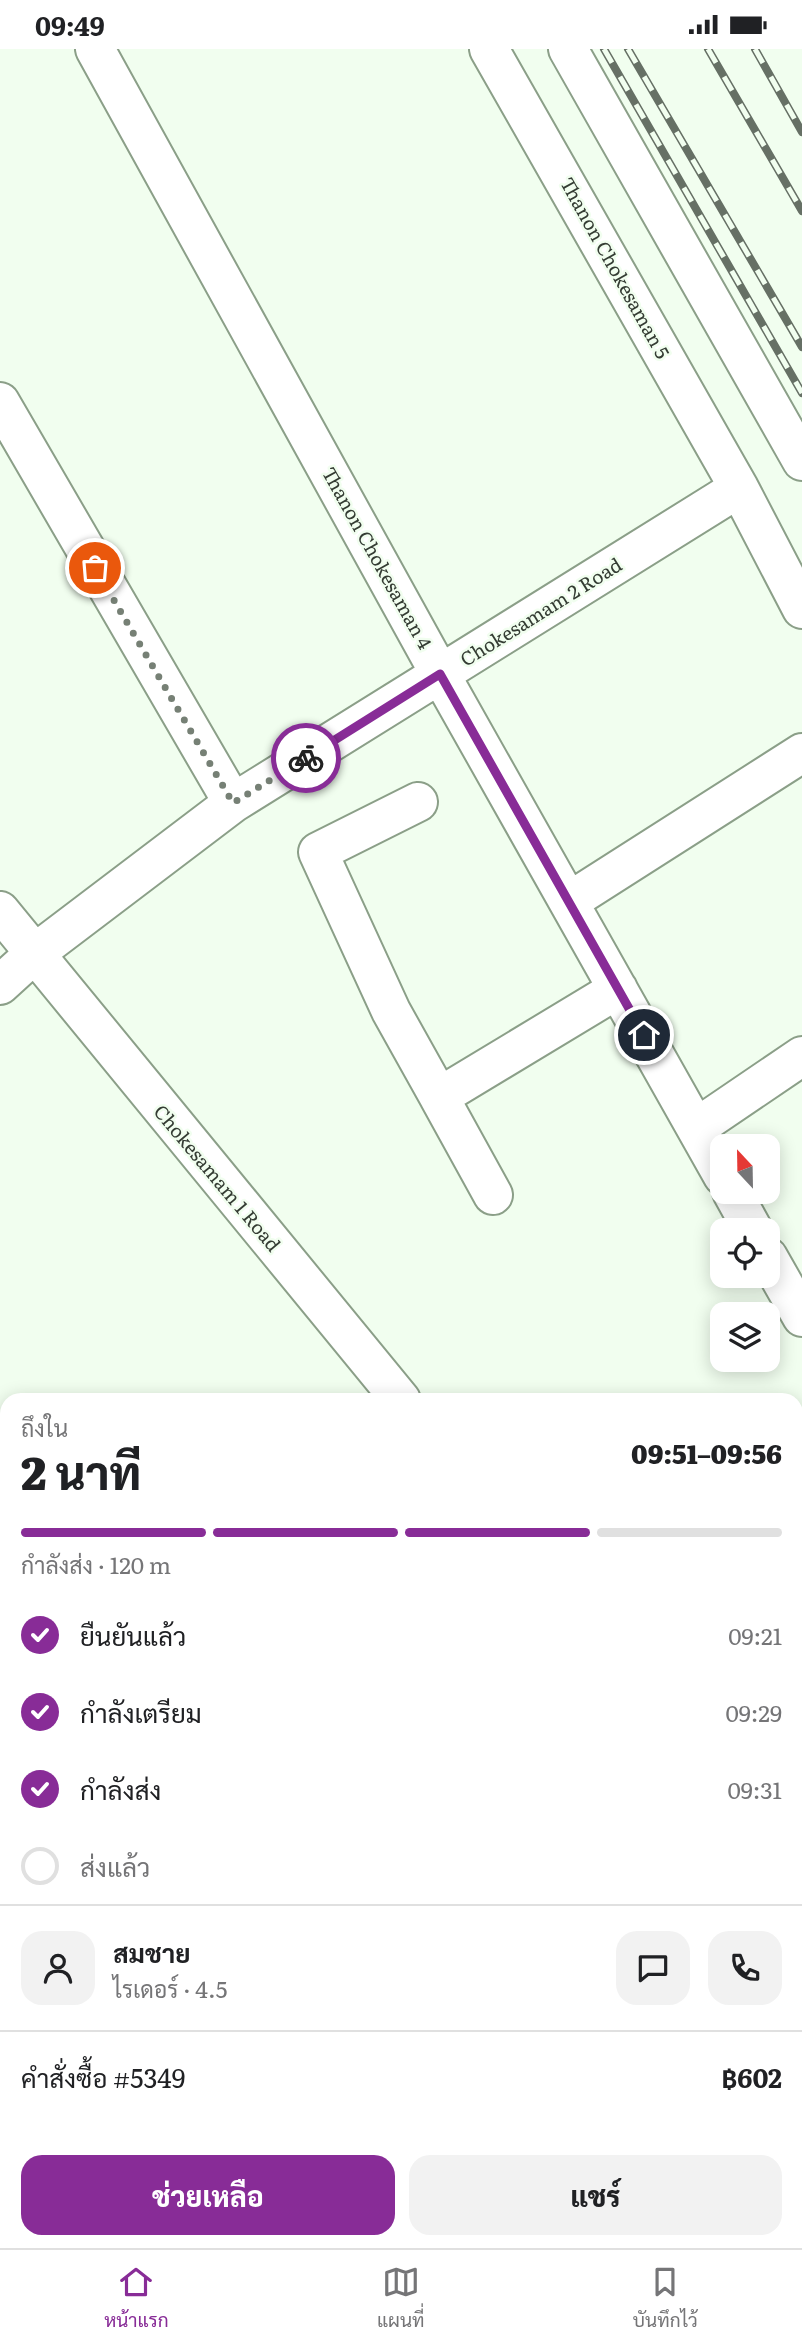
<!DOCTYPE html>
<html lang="th">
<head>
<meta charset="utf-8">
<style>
	:root { --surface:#fff; --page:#f2f2f2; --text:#202124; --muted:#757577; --line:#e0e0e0; --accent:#882c97 }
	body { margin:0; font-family:Literata,Sarabun,serif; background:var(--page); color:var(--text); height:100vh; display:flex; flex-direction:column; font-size:26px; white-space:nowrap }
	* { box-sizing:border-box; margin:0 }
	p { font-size:23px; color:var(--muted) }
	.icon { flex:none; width:38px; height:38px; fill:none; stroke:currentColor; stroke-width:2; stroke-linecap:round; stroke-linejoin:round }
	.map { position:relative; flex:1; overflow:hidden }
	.drawer { position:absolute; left:0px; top:1344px; width:803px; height:856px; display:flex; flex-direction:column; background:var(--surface); border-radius:21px 21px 0 0; box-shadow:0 4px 18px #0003 }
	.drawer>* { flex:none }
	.needle { width:46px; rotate:338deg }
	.controls { position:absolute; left:710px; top:1085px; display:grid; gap:14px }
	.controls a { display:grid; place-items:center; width:70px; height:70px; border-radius:14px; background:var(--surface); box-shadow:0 4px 18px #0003; font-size:35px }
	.pin { position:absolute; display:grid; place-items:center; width:60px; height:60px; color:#fff; margin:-30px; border:4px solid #fff; border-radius:50%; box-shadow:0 2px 7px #0007 }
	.courier { position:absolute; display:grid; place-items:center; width:70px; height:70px; margin:-35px; border:5px solid #882c97; border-radius:50%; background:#fff; color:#222; box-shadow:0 2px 9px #0007 }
	.headline em { font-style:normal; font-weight:800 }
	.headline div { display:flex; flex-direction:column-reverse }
	.headline { display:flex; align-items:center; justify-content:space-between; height:119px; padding:0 21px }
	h1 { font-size:46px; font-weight:800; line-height:52px }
	.bar { display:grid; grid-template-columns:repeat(4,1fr); gap:10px 7px; align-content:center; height:84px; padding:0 21px }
	.bar i { height:9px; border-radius:5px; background:var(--line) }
	.bar .on { background:var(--accent) }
	.bar p { grid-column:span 4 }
	.line { display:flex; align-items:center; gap:18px; padding:0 21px; border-top:2px solid var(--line) }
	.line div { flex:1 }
	.round { display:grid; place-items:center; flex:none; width:74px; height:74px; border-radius:21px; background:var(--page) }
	ol { padding:0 21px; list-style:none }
	li { display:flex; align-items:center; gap:21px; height:77px }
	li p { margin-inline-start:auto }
	li .icon { padding:7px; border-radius:50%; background:var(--accent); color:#fff; stroke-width:4 }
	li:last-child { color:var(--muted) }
	li i { width:38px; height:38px; border:4px solid var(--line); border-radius:50% }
	.cta { display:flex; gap:14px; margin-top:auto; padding:14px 21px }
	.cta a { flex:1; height:80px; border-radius:21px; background:var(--accent); color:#fff; font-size:28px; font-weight:800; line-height:80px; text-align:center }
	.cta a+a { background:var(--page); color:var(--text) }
	.status { display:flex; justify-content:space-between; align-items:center; height:49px; padding:0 35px; background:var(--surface); direction:ltr }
	.status svg { height:19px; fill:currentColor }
	.dock { display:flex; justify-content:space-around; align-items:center; height:98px; border-top:2px solid var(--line); background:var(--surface); font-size:19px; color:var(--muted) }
	.dock a { display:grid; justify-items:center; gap:4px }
	.dock .on { color:var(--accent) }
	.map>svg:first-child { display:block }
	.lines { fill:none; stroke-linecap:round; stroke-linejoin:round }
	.minor-casing { stroke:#8b9f88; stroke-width:42 }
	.minor { stroke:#fff; stroke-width:38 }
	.rail-casing { stroke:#667065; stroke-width:8 }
	.rail { stroke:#f1feef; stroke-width:5; stroke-dasharray:16; stroke-linecap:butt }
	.done { stroke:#768075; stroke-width:7; stroke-dasharray:0 12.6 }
	.route { stroke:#882c97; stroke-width:9 }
	.labels { text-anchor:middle; stroke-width:5; stroke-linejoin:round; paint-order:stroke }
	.street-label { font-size:19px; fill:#343c33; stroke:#f1feef }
</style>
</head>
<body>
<div class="status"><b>09:49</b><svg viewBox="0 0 49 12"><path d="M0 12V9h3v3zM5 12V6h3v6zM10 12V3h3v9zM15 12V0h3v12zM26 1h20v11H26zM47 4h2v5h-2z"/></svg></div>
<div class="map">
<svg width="802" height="2199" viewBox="0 0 802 2199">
	<rect width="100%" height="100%" fill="#f1feef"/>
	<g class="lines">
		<g class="minor-casing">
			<path id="minor" d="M 95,0 L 440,625 L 723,1127
				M 489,0 L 739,439 L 802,560
				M 568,0 L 802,412
				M 0,353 L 233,754
				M 418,753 L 318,803 L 391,962 L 439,1048
				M 570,852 L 802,704
				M 0,862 L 401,1351
				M 0,936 L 34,905 L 233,754 L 739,439
				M 696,1079 L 802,1007
				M 732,1143 L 753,1181
				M 493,1146 L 439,1048 L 618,940
				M 768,1208 L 802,1268
				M 0,1581 L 7,1592
				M 796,1596 L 802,1603
				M 0,1803 L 7,1798
				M 796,1828 L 802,1835
				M 0,1958 L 7,1954
				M 0,2007 L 7,2016
				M 162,2193 L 166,2199
				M 462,2193 L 465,2199
				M 587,2199 L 597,2193
				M 781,2199 L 792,2193"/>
		</g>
		<use href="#minor" class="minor"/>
		<g class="rail-casing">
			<path id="rail" d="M 604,0 L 802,344
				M 628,0 L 802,298
				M 708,0 L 802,162
				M 755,0 L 802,83"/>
		</g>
		<use href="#rail" class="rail"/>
	</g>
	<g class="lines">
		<path class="done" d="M 95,519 L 233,754 L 306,709"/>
		<path class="route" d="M 306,709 L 440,625 L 644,986"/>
	</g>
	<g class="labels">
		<g class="street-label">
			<text transform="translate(615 219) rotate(61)" y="7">Thanon Chokesaman 5</text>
			<text transform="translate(377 509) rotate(61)" y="7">Thanon Chokesaman 4</text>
			<text transform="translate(541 563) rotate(-32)" y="7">Chokesamam 2 Road</text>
			<text transform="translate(217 1129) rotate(50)" y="7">Chokesamam 1 Road</text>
		</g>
	</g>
</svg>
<div class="controls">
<a><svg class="needle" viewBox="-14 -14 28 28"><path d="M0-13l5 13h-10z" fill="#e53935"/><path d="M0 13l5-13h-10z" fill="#757577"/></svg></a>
<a><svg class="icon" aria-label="locate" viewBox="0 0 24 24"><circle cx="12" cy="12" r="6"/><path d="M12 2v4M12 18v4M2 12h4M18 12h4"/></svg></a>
<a><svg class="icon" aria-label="layers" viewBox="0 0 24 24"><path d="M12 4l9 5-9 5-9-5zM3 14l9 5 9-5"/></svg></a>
</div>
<div class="pin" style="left:95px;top:519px;background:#ea580c"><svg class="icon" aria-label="bag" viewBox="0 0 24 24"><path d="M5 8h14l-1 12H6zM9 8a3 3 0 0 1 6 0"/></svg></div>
<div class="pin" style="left:644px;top:986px;background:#1f2937"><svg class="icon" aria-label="home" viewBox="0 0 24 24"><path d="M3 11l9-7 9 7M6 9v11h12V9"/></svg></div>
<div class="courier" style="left:306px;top:709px"><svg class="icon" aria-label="bike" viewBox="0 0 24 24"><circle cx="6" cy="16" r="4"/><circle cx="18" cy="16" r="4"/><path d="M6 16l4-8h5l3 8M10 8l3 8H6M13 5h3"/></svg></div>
<section class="drawer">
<div class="headline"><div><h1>2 นาที</h1><p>ถึงใน</p></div><em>09:51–09:56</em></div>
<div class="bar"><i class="on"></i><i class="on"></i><i class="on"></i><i></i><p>กำลังส่ง · 120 m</p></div>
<ol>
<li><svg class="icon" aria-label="check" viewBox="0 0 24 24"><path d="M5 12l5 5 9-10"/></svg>ยืนยันแล้ว<p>09:21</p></li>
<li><svg class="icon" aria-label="check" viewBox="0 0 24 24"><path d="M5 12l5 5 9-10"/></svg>กำลังเตรียม<p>09:29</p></li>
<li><svg class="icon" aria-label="check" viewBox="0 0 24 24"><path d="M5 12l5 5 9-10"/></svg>กำลังส่ง<p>09:31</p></li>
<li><i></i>ส่งแล้ว</li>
</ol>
<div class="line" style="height:126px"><a class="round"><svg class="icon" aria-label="person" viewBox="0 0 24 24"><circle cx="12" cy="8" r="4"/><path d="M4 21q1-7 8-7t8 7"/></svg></a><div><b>สมชาย</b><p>ไรเดอร์ · 4.5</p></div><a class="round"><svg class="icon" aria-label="chat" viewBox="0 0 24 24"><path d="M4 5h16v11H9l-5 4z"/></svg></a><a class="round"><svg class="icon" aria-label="phone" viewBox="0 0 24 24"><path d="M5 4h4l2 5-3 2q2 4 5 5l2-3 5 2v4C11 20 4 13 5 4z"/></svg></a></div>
<div class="line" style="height:91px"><div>คำสั่งซื้อ #5349</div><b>฿602</b></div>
<div class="cta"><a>ช่วยเหลือ</a><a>แชร์</a></div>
</section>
</div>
<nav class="dock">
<a class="on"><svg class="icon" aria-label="home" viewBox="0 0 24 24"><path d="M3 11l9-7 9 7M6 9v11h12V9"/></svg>หน้าแรก</a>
<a><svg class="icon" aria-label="map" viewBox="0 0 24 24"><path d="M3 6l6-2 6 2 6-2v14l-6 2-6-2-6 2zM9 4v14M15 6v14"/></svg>แผนที่</a>
<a><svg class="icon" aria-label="saved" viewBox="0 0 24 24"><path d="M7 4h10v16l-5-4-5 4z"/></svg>บันทึกไว้</a>
</nav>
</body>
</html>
